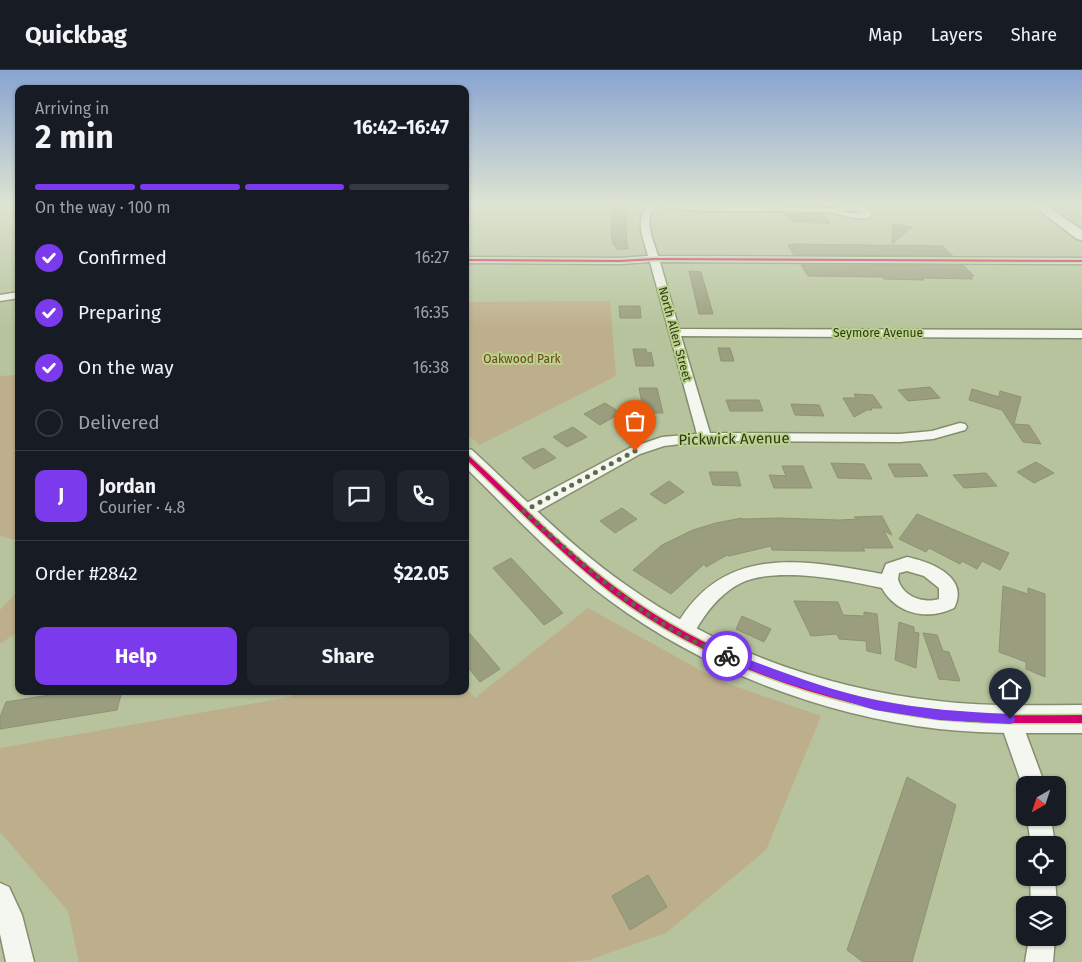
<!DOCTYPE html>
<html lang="en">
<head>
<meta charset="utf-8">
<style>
	:root { --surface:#171b24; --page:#20242c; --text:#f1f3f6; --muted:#9ea1a6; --line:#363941; --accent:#7c3aed }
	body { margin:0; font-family:"Fira Sans",sans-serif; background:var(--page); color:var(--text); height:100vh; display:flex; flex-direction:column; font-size:19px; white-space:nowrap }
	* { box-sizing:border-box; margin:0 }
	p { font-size:16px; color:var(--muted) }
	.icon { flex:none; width:28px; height:28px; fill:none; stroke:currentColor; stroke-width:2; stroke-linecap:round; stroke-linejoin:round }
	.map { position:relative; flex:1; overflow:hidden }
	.panel { position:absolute; left:15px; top:15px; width:454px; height:610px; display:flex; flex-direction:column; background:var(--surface); border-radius:10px; box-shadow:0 1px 4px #0004 }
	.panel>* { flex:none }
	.needle { width:32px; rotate:219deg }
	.buttons { position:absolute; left:1016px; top:706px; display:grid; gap:10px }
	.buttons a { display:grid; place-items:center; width:50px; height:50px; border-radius:10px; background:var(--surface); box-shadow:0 1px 4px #0004; font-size:25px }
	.pin { position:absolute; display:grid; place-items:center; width:42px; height:42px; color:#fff; margin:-51px -21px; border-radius:50% 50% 50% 0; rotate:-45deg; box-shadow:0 0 5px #0007 }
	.pin .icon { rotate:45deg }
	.courier { position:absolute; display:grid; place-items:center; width:50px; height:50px; margin:-25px; border:4px solid #7c3aed; border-radius:50%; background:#fff; color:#222; box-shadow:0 1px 6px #0007 }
	.overview em { font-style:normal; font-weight:700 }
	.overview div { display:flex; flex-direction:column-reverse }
	.overview { display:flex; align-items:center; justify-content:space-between; height:85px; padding:0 20px }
	h1 { font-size:32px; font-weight:700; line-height:38px }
	.bar { display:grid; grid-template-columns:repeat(4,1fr); gap:8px 5px; align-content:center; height:60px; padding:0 20px }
	.bar i { height:6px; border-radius:4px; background:var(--line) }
	.bar .selected { background:var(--accent) }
	.bar p { grid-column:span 4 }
	.line { display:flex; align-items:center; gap:12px; padding:0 20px; border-top:1px solid var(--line) }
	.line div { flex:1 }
	.round { display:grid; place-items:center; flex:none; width:52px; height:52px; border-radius:10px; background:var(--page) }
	ol { padding:0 20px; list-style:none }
	li { display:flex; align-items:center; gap:15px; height:55px }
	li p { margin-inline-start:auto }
	li .icon { padding:5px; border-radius:50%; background:var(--accent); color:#fff; stroke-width:4 }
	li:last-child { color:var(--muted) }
	li i { width:28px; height:28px; border:2px solid var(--line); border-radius:50% }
	.cta { display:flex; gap:10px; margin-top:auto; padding:10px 20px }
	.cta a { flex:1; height:58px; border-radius:10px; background:var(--accent); color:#fff; font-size:20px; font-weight:700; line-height:58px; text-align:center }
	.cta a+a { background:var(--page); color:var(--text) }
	header { display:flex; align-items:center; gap:30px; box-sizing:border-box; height:70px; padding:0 25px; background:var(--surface); border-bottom:1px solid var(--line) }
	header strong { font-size:24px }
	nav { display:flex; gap:28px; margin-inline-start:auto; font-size:18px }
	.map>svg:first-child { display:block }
	.green { fill:#beaf8c }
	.building { fill:#9a9e7e; stroke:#8e9272 }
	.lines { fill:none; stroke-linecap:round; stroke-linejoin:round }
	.street-casing { stroke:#848e6e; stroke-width:3 }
	.secondary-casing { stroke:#848e6e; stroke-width:3 }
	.street { fill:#f4f6f0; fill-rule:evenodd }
	.secondary { fill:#f4f6f0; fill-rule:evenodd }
	.cycleway-casing { stroke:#bcd38c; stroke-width:3 }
	.cycleway { fill:#d6006c; fill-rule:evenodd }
	.route { fill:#7c3aed }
	.done { stroke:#5e6948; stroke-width:5; stroke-dasharray:0 9 }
	.labels { text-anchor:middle; stroke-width:4; stroke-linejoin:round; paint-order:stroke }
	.far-street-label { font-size:12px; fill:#2f381b; stroke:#bcd38c }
	.far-park-label { font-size:12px; fill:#6c441a; stroke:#bcd38c }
	.street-label { font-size:15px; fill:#2f381b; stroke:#bcd38c }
</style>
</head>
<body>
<header>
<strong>Quickbag</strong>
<nav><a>Map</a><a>Layers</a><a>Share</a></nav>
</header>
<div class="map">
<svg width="1082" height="892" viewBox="0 0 1082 892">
	<rect width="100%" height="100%" fill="#b6c39c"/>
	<path class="green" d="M 610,231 L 616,306 L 479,375 L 465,362 L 465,232 Z
		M 19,305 L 19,471 L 0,466 L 0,306 Z
		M 19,520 L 19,561 L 0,574 L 0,540 Z
		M 588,538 L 720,611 L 821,646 L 766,780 L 666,863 L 589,890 L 568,892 L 79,892 L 68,841 L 0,762 L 0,678 L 290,627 L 303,621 L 465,621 L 465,617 L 475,628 Z"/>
	<path class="building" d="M 613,134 L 627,139 L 626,164 L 628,179 L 616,179 L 615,175 L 613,175 L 611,161 Z
		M 785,143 L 824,144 L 831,154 L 790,151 Z
		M 893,154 L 912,157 L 892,174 Z
		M 792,174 L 943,176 L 953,186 L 794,185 L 788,175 Z
		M 801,195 L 963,195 L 974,206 L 970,206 L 973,209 L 922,208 L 924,210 L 884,209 L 882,207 L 808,206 Z
		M 689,201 L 701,202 L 713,244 L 699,244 Z
		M 619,236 L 640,236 L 641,248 L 620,248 Z
		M 718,278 L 730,278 L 734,291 L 721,291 Z
		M 633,279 L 646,279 L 647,283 L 651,282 L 654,296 L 636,296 Z
		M 930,317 L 940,328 L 908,331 L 898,320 Z
		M 639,318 L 657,318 L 663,343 L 644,343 Z
		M 972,319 L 999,327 L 1000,321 L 1021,327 L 1014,354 L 1029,355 L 1041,374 L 1023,372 L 1002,340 L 969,330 Z
		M 854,324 L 873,325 L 882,338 L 871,338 L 872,340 L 867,340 L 854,347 L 843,328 L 856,328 Z
		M 726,330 L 759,330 L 763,341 L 730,341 Z
		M 605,333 L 621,343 L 600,355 L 584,344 Z
		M 791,334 L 819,335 L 824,346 L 795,345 Z
		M 573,357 L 587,367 L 567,377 L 553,367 Z
		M 543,378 L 556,388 L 534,399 L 522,388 Z
		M 1036,392 L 1054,403 L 1034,413 L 1017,402 Z
		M 831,393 L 864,394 L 872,409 L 838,408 Z
		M 888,394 L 920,394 L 928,406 L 895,407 Z
		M 782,396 L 803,396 L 812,418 L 774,418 L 769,405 L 786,406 Z
		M 709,402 L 737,402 L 741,416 L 713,415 Z
		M 986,403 L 997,416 L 964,418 L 953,405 Z
		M 669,411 L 684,422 L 665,434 L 650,424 Z
		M 622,438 L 637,449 L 615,463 L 600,451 Z
		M 917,444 L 1009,483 L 1000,500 L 982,491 L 977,499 L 962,491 L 960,494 L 929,478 L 926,482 L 899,469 Z
		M 882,446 L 892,465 L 884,461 L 893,478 L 863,478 L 865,481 L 838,481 L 772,480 L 771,476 L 729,486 L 727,485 L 706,497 L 704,494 L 671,524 L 633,500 L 662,475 L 693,460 L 716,453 L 742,448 L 743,449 L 778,448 L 839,450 L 859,449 L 854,447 Z
		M 511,488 L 527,505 L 563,543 L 544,555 L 493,498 Z
		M 1003,516 L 1028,524 L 1028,518 L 1045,524 L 1045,607 L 1026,599 L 1026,592 L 999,582 Z
		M 794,531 L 838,532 L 843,545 L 864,546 L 864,542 L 877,544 L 881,584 L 867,581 L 866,571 L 839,569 L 837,564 L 811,566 Z
		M 742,546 L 771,559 L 764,572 L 736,559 Z
		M 899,552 L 914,557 L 914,562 L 919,563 L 916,598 L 895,590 Z
		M 465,558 L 500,599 L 480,612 L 465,594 Z
		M 923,563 L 937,565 L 943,581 L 949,582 L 960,611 L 939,609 Z
		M 74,621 L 122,621 L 117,640 L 0,659 L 0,647 L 6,632 Z
		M 907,707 L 956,735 L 912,892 L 863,892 L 847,880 Z
		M 648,805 L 667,837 L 630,860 L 612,826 Z"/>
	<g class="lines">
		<g class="street-casing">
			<path id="street" d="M 465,134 L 518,134 L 514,137 L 465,137 Z
				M 647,134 L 831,138 C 845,135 861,132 872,143 L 868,148 C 851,151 839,142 823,142 C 766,139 710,145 654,136 C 644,154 653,168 658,186 L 1082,188 L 1082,194 L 660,192 L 679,259 L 1082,260 L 1082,268 L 681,266 L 710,363 L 900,364 L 932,361 L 960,353 L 965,354 L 967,357 L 965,360 L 933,369 L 900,372 L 705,371 L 664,376 L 640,384 L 531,445 L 525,447 L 519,445 L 517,441 L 519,437 L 630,378 L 662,367 L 697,364 L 650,192 L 620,194 L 465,193 L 465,187 L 620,188 L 648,186 C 643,165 635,155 647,134 ZM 851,140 L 863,143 L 850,143 L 841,141 Z
				M 19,222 L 19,228 L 0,231 L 0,225 Z
				M 907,487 C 931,492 970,507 954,538 C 928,551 896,544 882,518 C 845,510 777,496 741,513 C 723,522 711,536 700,553 C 697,557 694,565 689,569 C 685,573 680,571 675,570 L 672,564 C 717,474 799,488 882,504 L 886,494 ZM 907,501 L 924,506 L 939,518 L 939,529 C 923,534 902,526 898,509 L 899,503 Z
				M 1010,639 L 1018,642 L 1045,715 L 1025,715 L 1025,723 L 999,649 L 1002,642 Z
				M 1027,748 L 1051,748 L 1055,775 L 1031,775 Z
				M 1030,808 L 1055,808 L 1057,835 L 1031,835 Z
				M 0,813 L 9,817 L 22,845 L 34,892 L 6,892 L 0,864 Z
				M 1029,868 L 1055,868 L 1053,892 L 1025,892 Z"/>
		</g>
		<g class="secondary-casing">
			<path id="secondary" d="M 1031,134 L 1044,134 L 1082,160 L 1082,170 L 1077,169 Z
				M 465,378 L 472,380 C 522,426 570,476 626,515 C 717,580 827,619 938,631 C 986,637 1034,635 1082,635 L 1082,663 C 1034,663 986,664 939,659 C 822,645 703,600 609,530 C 556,491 511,442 465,397 Z"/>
		</g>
		<use href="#street" class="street"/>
		<use href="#secondary" class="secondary"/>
		<g class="cycleway-casing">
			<path id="cycleway" d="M 655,188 L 1082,190 L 1082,192 L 655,190 L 620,192 L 465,191 L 465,189 L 620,190 Z
				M 465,383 L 467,384 C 516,429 565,481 619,520 C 711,588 825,628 938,641 C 986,647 1034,645 1082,645 L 1082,653 C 1034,653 986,654 938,649 C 826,635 703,592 613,524 C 560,483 513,434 465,388 Z"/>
		</g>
		<use href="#cycleway" class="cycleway"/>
	</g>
	<linearGradient id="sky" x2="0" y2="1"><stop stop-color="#89a4d1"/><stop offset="0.52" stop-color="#dee4d2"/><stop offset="1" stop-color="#dee4d2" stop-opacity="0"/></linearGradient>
	<rect width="1082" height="259" fill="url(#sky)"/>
	<path class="route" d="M 727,582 C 776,599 825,620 876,630 C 920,639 965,642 1010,644 L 1014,646 L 1015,649 L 1014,653 L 1010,654 L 939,650 L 875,640 L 780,611 L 723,589 L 722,586 Z"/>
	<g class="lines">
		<path class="done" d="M 635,381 L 524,441 C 583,496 650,557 727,586"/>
	</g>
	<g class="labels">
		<g class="far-street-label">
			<text x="878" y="267">Seymore Avenue</text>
			<text transform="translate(675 264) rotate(75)" y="4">North Allen Street</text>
		</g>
		<g class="far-park-label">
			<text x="522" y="293">Oakwood Park</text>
		</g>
		<g class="street-label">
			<text transform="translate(734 369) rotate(-1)" y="5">Pickwick Avenue</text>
		</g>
	</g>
</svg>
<div class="buttons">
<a><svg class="needle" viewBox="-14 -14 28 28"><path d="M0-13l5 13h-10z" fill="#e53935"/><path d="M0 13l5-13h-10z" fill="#9ea1a6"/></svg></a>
<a><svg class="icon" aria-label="locate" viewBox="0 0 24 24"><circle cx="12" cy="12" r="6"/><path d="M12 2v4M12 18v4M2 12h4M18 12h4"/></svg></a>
<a><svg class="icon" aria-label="layers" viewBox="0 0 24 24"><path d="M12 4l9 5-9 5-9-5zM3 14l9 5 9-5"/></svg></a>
</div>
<div class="pin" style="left:635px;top:381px;background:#ea580c"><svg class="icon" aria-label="bag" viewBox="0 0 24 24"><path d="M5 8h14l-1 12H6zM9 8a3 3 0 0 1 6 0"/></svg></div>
<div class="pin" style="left:1010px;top:649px;background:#1f2937"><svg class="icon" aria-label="home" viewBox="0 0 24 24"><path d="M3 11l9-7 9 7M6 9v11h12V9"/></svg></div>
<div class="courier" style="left:727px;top:586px"><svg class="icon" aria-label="bike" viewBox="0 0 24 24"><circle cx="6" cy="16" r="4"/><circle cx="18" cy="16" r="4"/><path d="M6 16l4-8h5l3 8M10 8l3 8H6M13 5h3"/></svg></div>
<section class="panel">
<div class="overview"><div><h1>2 min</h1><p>Arriving in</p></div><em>16:42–16:47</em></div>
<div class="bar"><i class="selected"></i><i class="selected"></i><i class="selected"></i><i></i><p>On the way · 100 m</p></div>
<ol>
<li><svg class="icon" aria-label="check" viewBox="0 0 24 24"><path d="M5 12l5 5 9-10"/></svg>Confirmed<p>16:27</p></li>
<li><svg class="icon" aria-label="check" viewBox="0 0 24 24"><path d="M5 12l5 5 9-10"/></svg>Preparing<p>16:35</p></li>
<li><svg class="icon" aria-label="check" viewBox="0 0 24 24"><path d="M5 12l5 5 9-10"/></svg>On the way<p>16:38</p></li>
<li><i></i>Delivered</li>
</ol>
<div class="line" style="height:90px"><b class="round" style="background:var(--accent);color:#fff">J</b><div><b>Jordan</b><p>Courier · 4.8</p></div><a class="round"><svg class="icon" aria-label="chat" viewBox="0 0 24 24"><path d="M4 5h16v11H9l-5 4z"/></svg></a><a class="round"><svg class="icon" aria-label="phone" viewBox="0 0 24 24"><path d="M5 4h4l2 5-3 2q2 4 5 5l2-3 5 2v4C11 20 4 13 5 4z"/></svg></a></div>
<div class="line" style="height:65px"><div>Order #2842</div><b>$22.05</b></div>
<div class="cta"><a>Help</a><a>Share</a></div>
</section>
</div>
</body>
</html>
